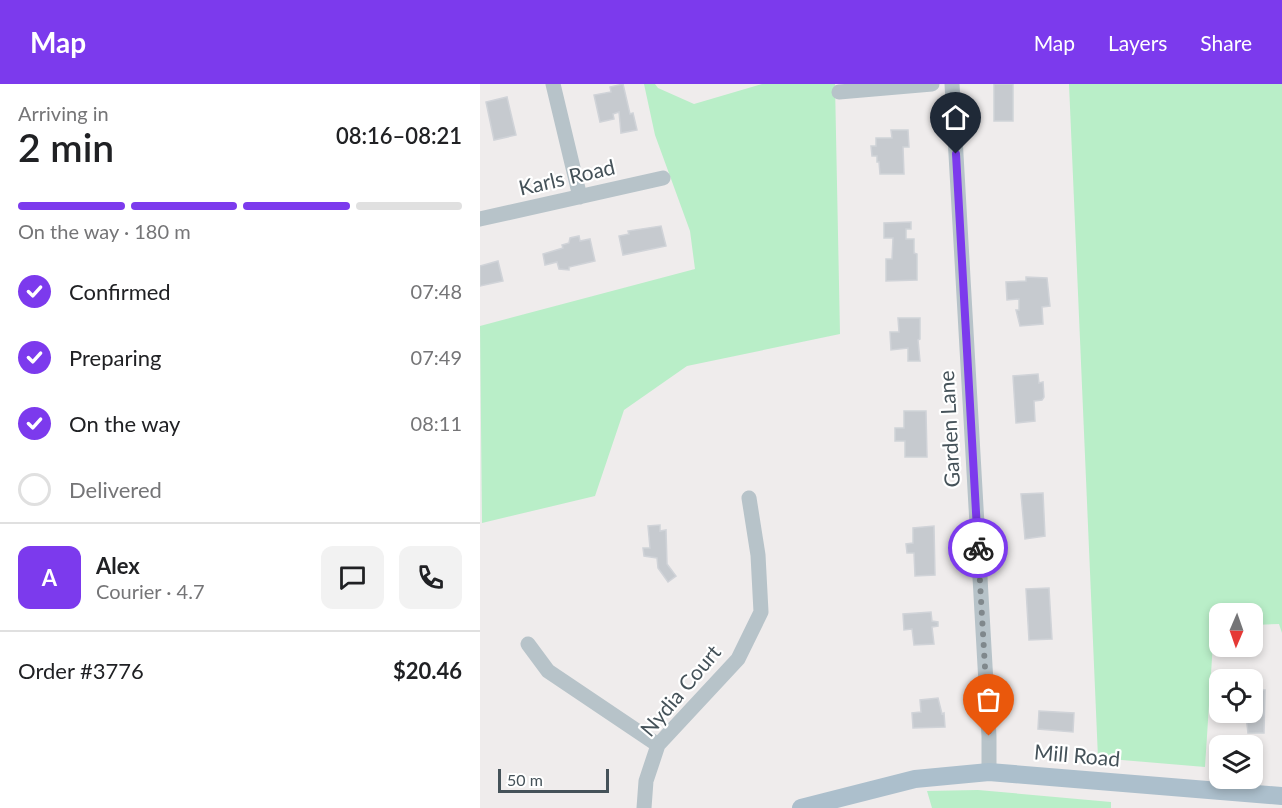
<!DOCTYPE html>
<html lang="en">
<head>
<meta charset="utf-8">
<style>
	:root { --surface:#fff; --page:#f2f2f2; --text:#202124; --muted:#757577; --line:#e0e0e0; --accent:#7c3aed }
	body { margin:0; font-family:Lato,sans-serif; background:var(--page); color:var(--text); height:100vh; display:flex; flex-direction:column; font-size:22px; white-space:nowrap }
	* { box-sizing:border-box; margin:0 }
	p { font-size:20px; color:var(--muted) }
	.icon { flex:none; width:33px; height:33px; fill:none; stroke:currentColor; stroke-width:2; stroke-linecap:round; stroke-linejoin:round }
	.map { position:relative; flex:1; overflow:hidden }
	.drawer { display:flex; flex-direction:column; background:var(--surface); width:480px }
	.drawer>* { flex:none }
	.needle { width:39px; rotate:182deg }
	.buttons { position:absolute; left:729px; top:519px; display:grid; gap:12px }
	.buttons a { display:grid; place-items:center; width:54px; height:54px; border-radius:12px; background:var(--surface); box-shadow:0 3px 9px #0003; font-size:30px }
	.scale { position:absolute; left:18px; bottom:15px; width:111px; box-sizing:border-box; padding-left:6px; border:3px solid #455259; border-top:0; font-size:16px; line-height:21px; white-space:nowrap; color:#455259; -webkit-text-stroke:4px #fff; paint-order:stroke }
	.pin { position:absolute; display:grid; place-items:center; width:51px; height:51px; color:#fff; margin:-62px -26px; border-radius:50% 50% 50% 0; rotate:-45deg; box-shadow:0 0 6px #0007 }
	.pin .icon { rotate:45deg }
	.courier { position:absolute; display:grid; place-items:center; width:60px; height:60px; margin:-30px; border:4px solid #7c3aed; border-radius:50%; background:#fff; color:#222; box-shadow:0 2px 8px #0007 }
	.headline em { font-style:normal; font-weight:600 }
	.headline div { display:flex; flex-direction:column-reverse }
	.headline { display:flex; align-items:center; justify-content:space-between; height:102px; padding:0 18px }
	h1 { font-size:39px; font-weight:600; line-height:45px }
	.bar { display:grid; grid-template-columns:repeat(4,1fr); gap:9px 6px; align-content:center; height:72px; padding:0 18px }
	.bar i { height:8px; border-radius:4px; background:var(--line) }
	.bar .active { background:var(--accent) }
	.bar p { grid-column:span 4 }
	.line { display:flex; align-items:center; gap:15px; padding:0 18px; border-top:2px solid var(--line) }
	.line div { flex:1 }
	.round { display:grid; place-items:center; flex:none; width:63px; height:63px; border-radius:12px; background:var(--page) }
	ol { padding:0 18px; list-style:none }
	li { display:flex; align-items:center; gap:18px; height:66px }
	li p { margin-inline-start:auto }
	li .icon { padding:6px; border-radius:50%; background:var(--accent); color:#fff; stroke-width:4 }
	li:last-child { color:var(--muted) }
	li i { width:33px; height:33px; border:3px solid var(--line); border-radius:50% }
	header { display:flex; align-items:center; gap:36px; box-sizing:border-box; height:84px; padding:0 30px; background:var(--accent); color:#fff }
	header strong { font-size:28px }
	nav { display:flex; gap:33px; margin-inline-start:auto; font-size:21px }
	main { display:flex; flex:1; min-height:0 }
	.map>svg:first-child { display:block }
	.green { fill:#b9eec8 }
	.building { fill:#c6cacf; stroke:#d0d3d8; stroke-width:1.5 }
	.lines { fill:none; stroke-linecap:round; stroke-linejoin:round }
	.minor { stroke:#b7c3c9; stroke-width:15 }
	.major { stroke:#acbfcc; stroke-width:18 }
	.done { stroke:#80888c; stroke-width:6; stroke-dasharray:0 10.8 }
	.route { stroke:#7c3aed; stroke-width:8 }
	.labels { text-anchor:middle; stroke-width:4.5; stroke-linejoin:round; paint-order:stroke }
	.street-label { font-size:21px; fill:#455259; stroke:#fff }
</style>
</head>
<body>
<header>
<strong>Map</strong>
<nav><a>Map</a><a>Layers</a><a>Share</a></nav>
</header>
<main>
<section class="drawer">
<div class="headline"><div><h1>2 min</h1><p>Arriving in</p></div><em>08:16–08:21</em></div>
<div class="bar"><i class="active"></i><i class="active"></i><i class="active"></i><i></i><p>On the way · 180 m</p></div>
<ol>
<li><svg class="icon" aria-label="check" viewBox="0 0 24 24"><path d="M5 12l5 5 9-10"/></svg>Confirmed<p>07:48</p></li>
<li><svg class="icon" aria-label="check" viewBox="0 0 24 24"><path d="M5 12l5 5 9-10"/></svg>Preparing<p>07:49</p></li>
<li><svg class="icon" aria-label="check" viewBox="0 0 24 24"><path d="M5 12l5 5 9-10"/></svg>On the way<p>08:11</p></li>
<li><i></i>Delivered</li>
</ol>
<div class="line" style="height:108px"><b class="round" style="background:var(--accent);color:#fff">A</b><div><b>Alex</b><p>Courier · 4.7</p></div><a class="round"><svg class="icon" aria-label="chat" viewBox="0 0 24 24"><path d="M4 5h16v11H9l-5 4z"/></svg></a><a class="round"><svg class="icon" aria-label="phone" viewBox="0 0 24 24"><path d="M5 4h4l2 5-3 2q2 4 5 5l2-3 5 2v4C11 20 4 13 5 4z"/></svg></a></div>
<div class="line" style="height:78px"><div>Order #3776</div><b>$20.46</b></div>
</section>
<div class="map">
<svg width="802" height="724" viewBox="0 0 802 724">
	<rect width="100%" height="100%" fill="#efecec"/>
	<path class="green" d="M 164,0 L 175,0 L 178,4 L 214,20 L 282,0 L 355,0 L 360,250 L 207,282 L 144,326 L 115,412 L 2,439 L 0,242 L 215,185 L 210,147 L 175,51 Z
		M 589,0 L 802,0 L 802,549 L 799,540 L 773,541 L 772,530 L 740,530 L 739,542 L 734,543 L 725,683 L 618,674 Z
		M 498,706 L 631,718 L 631,724 L 452,724 L 447,707 Z"/>
	<path class="building" d="M 143,0 L 150,30 L 153,29 L 157,46 L 141,49 L 139,28 L 133,30 L 134,35 L 120,38 L 114,11 L 131,8 L 130,3 Z
		M 514,0 L 533,0 L 533,37 L 514,37 Z
		M 27,13 L 36,51 L 14,56 L 6,18 Z
		M 411,46 L 428,46 L 429,63 L 423,63 L 424,90 L 400,90 L 399,78 L 397,78 L 397,72 L 392,72 L 391,62 L 396,62 L 396,54 L 412,54 Z
		M 431,138 L 431,145 L 426,145 L 426,155 L 434,155 L 434,169 L 437,170 L 437,196 L 406,197 L 406,175 L 412,175 L 413,154 L 404,154 L 404,139 Z
		M 181,142 L 186,162 L 143,171 L 139,152 L 149,150 L 148,147 Z
		M 99,152 L 100,157 L 110,155 L 115,177 L 89,183 L 89,186 L 79,185 L 77,178 L 65,181 L 63,170 L 83,164 L 82,161 L 89,159 L 90,154 Z
		M 18,177 L 23,197 L 0,202 L 0,182 Z
		M 546,193 L 567,194 L 570,222 L 562,223 L 563,240 L 540,242 L 536,226 L 539,226 L 539,215 L 527,216 L 526,198 L 546,197 Z
		M 418,234 L 440,234 L 440,255 L 438,256 L 440,277 L 428,277 L 428,264 L 411,266 L 410,248 L 419,248 Z
		M 558,290 L 559,299 L 563,298 L 564,313 L 562,316 L 554,317 L 555,337 L 536,339 L 533,292 Z
		M 424,327 L 446,327 L 447,373 L 425,373 L 425,357 L 415,357 L 415,344 L 424,344 Z
		M 563,409 L 565,452 L 545,455 L 541,410 Z
		M 180,441 L 180,447 L 186,446 L 187,480 L 196,492 L 188,498 L 178,484 L 177,474 L 164,472 L 163,464 L 170,464 L 168,442 Z
		M 454,442 L 455,491 L 435,492 L 434,469 L 427,469 L 426,460 L 433,459 L 433,444 Z
		M 569,504 L 572,555 L 549,556 L 546,505 Z
		M 451,528 L 452,537 L 458,538 L 458,542 L 452,543 L 454,560 L 434,561 L 432,545 L 424,546 L 423,530 Z
		M 773,606 L 785,606 L 784,649 L 768,649 L 766,631 L 762,631 L 762,628 L 772,628 Z
		M 458,614 L 462,630 L 464,629 L 465,643 L 433,644 L 432,629 L 441,628 L 440,616 Z
		M 559,627 L 594,629 L 593,648 L 558,645 Z"/>
	<g class="lines">
		<path class="minor" d="M 73,0 L 100,113
			M 472,0 L 509,652 L 509,688
			M 359,8 L 452,0
			M 0,135 L 183,94
			M 48,560 L 68,587 L 178,661
			M 164,724 L 166,697 L 178,661 L 258,575 L 281,528 L 278,471 L 269,414"/>
		<path class="major" d="M 321,724 L 435,695 L 509,688 L 802,712"/>
	</g>
	<g class="lines">
		<path class="done" d="M 498,464 L 509,652"/>
		<path class="route" d="M 476,70 L 498,464"/>
	</g>
	<g class="labels">
		<g class="street-label">
			<text transform="translate(87 94) rotate(-13)" y="7">Karls Road</text>
			<text transform="translate(470 345) rotate(-93)" y="7">Garden Lane</text>
			<text transform="translate(201 607) rotate(-50)" y="7">Nydia Court</text>
			<text transform="translate(597 672) rotate(5)" y="7">Mill Road</text>
		</g>
	</g>
</svg>
<div class="buttons">
<a><svg class="needle" viewBox="-14 -14 28 28"><path d="M0-13l5 13h-10z" fill="#e53935"/><path d="M0 13l5-13h-10z" fill="#757577"/></svg></a>
<a><svg class="icon" aria-label="locate" viewBox="0 0 24 24"><circle cx="12" cy="12" r="6"/><path d="M12 2v4M12 18v4M2 12h4M18 12h4"/></svg></a>
<a><svg class="icon" aria-label="layers" viewBox="0 0 24 24"><path d="M12 4l9 5-9 5-9-5zM3 14l9 5 9-5"/></svg></a>
</div>
<div class="scale">50 m</div>
<div class="pin" style="left:509px;top:652px;background:#ea580c"><svg class="icon" aria-label="bag" viewBox="0 0 24 24"><path d="M5 8h14l-1 12H6zM9 8a3 3 0 0 1 6 0"/></svg></div>
<div class="pin" style="left:476px;top:70px;background:#1f2937"><svg class="icon" aria-label="home" viewBox="0 0 24 24"><path d="M3 11l9-7 9 7M6 9v11h12V9"/></svg></div>
<div class="courier" style="left:498px;top:464px"><svg class="icon" aria-label="bike" viewBox="0 0 24 24"><circle cx="6" cy="16" r="4"/><circle cx="18" cy="16" r="4"/><path d="M6 16l4-8h5l3 8M10 8l3 8H6M13 5h3"/></svg></div>
</div>
</main>
</body>
</html>
